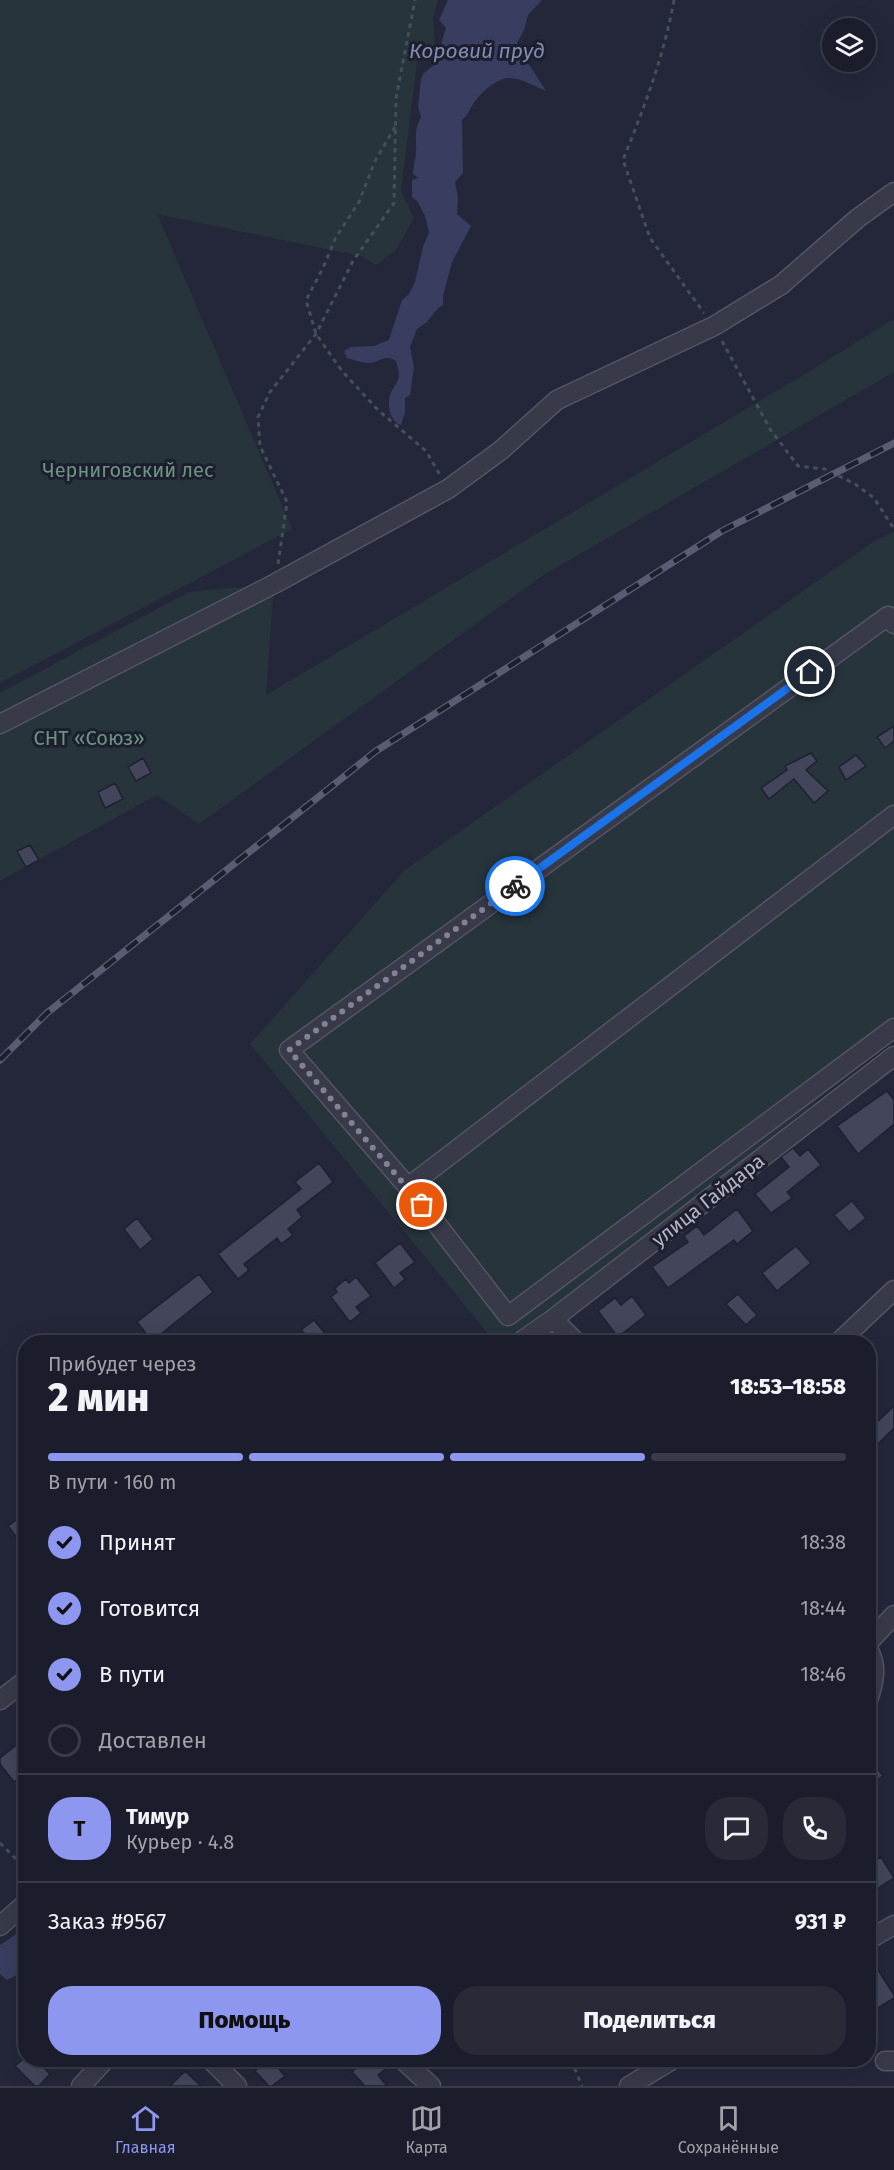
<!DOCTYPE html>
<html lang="ru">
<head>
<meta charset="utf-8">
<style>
	:root { --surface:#1b1d2c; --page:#282a38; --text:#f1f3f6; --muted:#a0a2a9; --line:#393b48; --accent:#8d97f0 }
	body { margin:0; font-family:"Fira Sans",sans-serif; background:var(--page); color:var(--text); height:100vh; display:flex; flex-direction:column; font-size:22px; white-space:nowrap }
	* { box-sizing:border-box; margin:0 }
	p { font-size:20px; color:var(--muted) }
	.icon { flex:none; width:33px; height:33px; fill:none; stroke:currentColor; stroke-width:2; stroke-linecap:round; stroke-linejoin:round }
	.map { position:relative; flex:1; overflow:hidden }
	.panel { position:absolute; left:18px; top:1335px; width:858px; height:732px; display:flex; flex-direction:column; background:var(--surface); border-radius:24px; box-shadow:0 6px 24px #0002,0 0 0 2px var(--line) }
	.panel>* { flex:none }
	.tools { position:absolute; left:822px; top:18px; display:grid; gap:12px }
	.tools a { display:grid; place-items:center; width:54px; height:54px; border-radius:50%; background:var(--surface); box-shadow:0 6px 24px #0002,0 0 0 2px var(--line); font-size:30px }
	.pin { position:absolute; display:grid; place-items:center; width:51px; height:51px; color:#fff; margin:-26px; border:3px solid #fff; border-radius:50%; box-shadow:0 2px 6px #0007 }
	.courier { position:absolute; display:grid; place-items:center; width:60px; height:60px; margin:-30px; border:4px solid #1a73e8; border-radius:50%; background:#fff; color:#222; box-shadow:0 2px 8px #0007 }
	.head em { font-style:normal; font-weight:800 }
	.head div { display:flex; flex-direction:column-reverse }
	.head { display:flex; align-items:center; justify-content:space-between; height:102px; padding:0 30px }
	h1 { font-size:39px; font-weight:800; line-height:45px }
	.bar { display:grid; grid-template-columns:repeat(4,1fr); gap:9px 6px; align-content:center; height:72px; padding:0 30px }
	.bar i { height:8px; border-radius:4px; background:var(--line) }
	.bar .selected { background:var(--accent) }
	.bar p { grid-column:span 4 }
	.line { display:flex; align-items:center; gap:15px; padding:0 30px; border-top:2px solid var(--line) }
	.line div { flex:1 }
	.round { display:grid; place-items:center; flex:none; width:63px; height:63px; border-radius:24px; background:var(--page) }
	ol { padding:0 30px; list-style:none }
	li { display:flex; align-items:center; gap:18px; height:66px }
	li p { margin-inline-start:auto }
	li .icon { padding:6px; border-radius:50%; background:var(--accent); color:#111; stroke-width:4 }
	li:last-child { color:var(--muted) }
	li i { width:33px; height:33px; border:3px solid var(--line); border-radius:50% }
	.cta { display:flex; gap:12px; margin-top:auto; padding:12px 30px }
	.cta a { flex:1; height:69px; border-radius:24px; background:var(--accent); color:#111; font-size:24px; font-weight:800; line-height:69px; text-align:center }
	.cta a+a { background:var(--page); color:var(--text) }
	.tabs { display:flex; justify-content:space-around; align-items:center; height:84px; border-top:2px solid var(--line); background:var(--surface); font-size:16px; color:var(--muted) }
	.tabs a { display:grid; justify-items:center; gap:3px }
	.tabs .selected { color:var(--accent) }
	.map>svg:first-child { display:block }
	.green { fill:#27343c }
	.water { fill:#393e60 }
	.building { fill:#43465b; stroke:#1f2131; stroke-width:1.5 }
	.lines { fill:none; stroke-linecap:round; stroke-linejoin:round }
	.minor-casing { stroke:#535565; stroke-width:21 }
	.path { stroke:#445058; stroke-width:3; stroke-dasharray:4.5 4.5; stroke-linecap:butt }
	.minor { stroke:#383a4a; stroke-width:18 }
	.rail-casing { stroke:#5a5d71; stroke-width:7 }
	.rail { stroke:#1d1f2f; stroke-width:4.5; stroke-dasharray:14; stroke-linecap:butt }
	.done { stroke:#818395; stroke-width:6; stroke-dasharray:0 10.8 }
	.route { stroke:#1a73e8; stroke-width:8 }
	.labels { text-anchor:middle; stroke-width:6; stroke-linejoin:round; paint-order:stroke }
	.park-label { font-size:20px; fill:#6c9581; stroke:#1d1f2f }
	.street-label { font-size:20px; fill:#b3b5c6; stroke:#1d1f2f }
	.water-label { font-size:21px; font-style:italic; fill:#848bb0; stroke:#1d1f2f }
</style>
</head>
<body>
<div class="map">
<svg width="894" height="2086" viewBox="0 0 894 2086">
	<rect width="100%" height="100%" fill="#24273a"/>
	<path class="green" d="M 0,0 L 438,0 L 433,18 L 435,45 L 418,54 L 401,191 L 414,218 L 396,250 L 376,265 L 361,256 L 157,214 L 292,529 L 0,683 Z
		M 894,319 L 894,372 L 542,576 L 199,824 L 157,795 L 0,881 L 0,693 L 189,592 L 274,584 L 266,695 L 810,371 Z
		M 894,532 L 894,1038 L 518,1342 L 495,1342 L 250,1044 L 405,870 L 873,542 Z"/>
	<path class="water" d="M 448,0 L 542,0 L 528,15 L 524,30 L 514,49 L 530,66 L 546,91 C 536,87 521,78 510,78 C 497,78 483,91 475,101 C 470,108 469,114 462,120 L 463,173 L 455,182 L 458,198 L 457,214 L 471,226 L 452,262 L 443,296 L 443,305 L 438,308 L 427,322 L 417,329 L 410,347 L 414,367 L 410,395 L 405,398 L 405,412 L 401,425 C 390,421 387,406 390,395 C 392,388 398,384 399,376 C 399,371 397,366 396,361 C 384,353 379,364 367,363 C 361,362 353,360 347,358 L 344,351 L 351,347 L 374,346 L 389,340 L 402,300 L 409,294 L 415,282 L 423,247 L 429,232 L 425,216 L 418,202 L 412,197 L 412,180 L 418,178 L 413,174 C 413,167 415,161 416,154 C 417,139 413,133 421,117 L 418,107 L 421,79 L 423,74 L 435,64 L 446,28 L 439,20 Z
		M 25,1928 L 25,1971 L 7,1980 L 0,1974 L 0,1945 Z"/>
	<path class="building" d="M 894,726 L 894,741 L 885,748 L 877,737 Z
		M 811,753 L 817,761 L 806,770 L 828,791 L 814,803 L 794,779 L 769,799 L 761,788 L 787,770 L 785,766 Z
		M 856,755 L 866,766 L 846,780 L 839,767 Z
		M 143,758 L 151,773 L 136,781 L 128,767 Z
		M 115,783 L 123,799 L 105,808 L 98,792 Z
		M 30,845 L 39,860 L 26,867 L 17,851 Z
		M 887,1091 L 894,1100 L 894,1124 L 858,1154 L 837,1126 Z
		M 793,1148 L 800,1156 L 808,1149 L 821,1165 L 787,1192 L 792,1198 L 771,1213 L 755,1194 L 789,1167 L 781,1157 Z
		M 319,1163 L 333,1182 L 297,1210 L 302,1217 L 288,1229 L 293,1235 L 281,1244 L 277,1238 L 244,1264 L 249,1270 L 238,1279 L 218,1254 L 301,1189 L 295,1182 Z
		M 852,1201 L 866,1218 L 849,1232 L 834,1215 Z
		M 737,1209 L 753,1231 L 737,1244 L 734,1240 L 668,1288 L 652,1267 L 688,1242 L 684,1236 L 697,1226 L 704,1235 Z
		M 137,1218 L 153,1239 L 140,1250 L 124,1229 Z
		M 400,1243 L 415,1262 L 400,1273 L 405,1279 L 394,1288 L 375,1263 Z
		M 796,1246 L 811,1263 L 777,1291 L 762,1273 Z
		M 199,1274 L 213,1292 L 162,1333 L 169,1342 L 153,1342 L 137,1322 Z
		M 356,1277 L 371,1296 L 356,1307 L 361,1313 L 350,1322 L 331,1297 L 337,1292 L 335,1288 L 346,1279 L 349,1283 Z
		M 738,1294 L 757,1315 L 746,1325 L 726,1304 Z
		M 632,1296 L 646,1315 L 618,1337 L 598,1311 L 615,1298 L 621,1305 Z
		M 314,1320 L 332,1342 L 295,1342 L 305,1334 L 301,1330 Z
		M 894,1406 L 894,1428 L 868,1454 L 868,1418 L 875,1424 Z
		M 26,1513 L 26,1549 L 8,1526 Z
		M 18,1744 L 26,1754 L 26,1772 L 14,1782 L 0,1764 L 0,1758 Z
		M 868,1756 L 883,1776 L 868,1786 Z
		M 881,1857 L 894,1878 L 868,1895 L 868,1865 Z
		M 877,1968 L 894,1995 L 894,1998 L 878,2008 L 868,1995 L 868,1973 Z
		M 22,2060 L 35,2060 L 50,2074 L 39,2086 L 35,2086 L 15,2066 Z
		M 268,2060 L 271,2060 L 285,2076 L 272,2086 L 269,2086 L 255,2071 Z
		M 364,2060 L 376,2060 L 385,2069 L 378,2075 L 387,2086 L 365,2086 L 352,2072 Z
		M 185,2071 L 201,2086 L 170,2086 Z"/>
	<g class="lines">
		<g class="minor-casing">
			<path id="minor" d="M 894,624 L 888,616 L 289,1050 L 408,1187 L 508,1316 L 894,1028
				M 0,724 L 274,584 L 448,489 L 500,451 L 557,400 L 714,326 L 781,285 L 858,218 L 894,192
				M 408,1187 L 894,815
				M 553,1319 L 576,1342
				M 520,1342 L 553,1319 L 894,1056
				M 839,1342 L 894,1290
				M 868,1643 L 894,1615
				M 868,1649 C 878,1665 874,1683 868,1700
				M 0,1700 L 26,1680
				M 0,1926 L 26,1903
				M 868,1940 L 894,1925
				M 211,2060 L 237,2086
				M 403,2060 L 431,2086
				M 885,2061 L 894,2061
				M 81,2086 L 105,2060
				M 629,2086 L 672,2060"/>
		</g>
		<path class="path" d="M 674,0 C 664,56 644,108 623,160 L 650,238 L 704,313
			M 395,127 L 375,161 L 359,202 L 336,237 L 323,268 L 306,300 L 316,334 L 342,371 L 378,410 L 426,451 L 440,475
			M 722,341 L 770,429 L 798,466 L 825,469 L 855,484 L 874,498 L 894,529
			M 278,564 L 287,502 L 260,446 L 258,417 L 270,392 L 316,334 L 353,261 L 394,203 L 396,98 L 415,0
			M 0,1843 L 26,1869
			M 571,2060 L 582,2086"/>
		<use href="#minor" class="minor"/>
		<g class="rail-casing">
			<path id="rail" d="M 0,1060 L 47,1013 L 376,751 L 722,531 L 894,443"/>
		</g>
		<use href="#rail" class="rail"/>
	</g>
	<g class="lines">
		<path class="done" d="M 422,1205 L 289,1050 L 515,886"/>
		<path class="route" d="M 515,886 L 810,672"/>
	</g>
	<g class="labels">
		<g class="park-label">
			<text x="128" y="477">Черниговский лес</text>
			<text x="89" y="745">СНТ «Союз»</text>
		</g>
		<g class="street-label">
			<text transform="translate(708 1200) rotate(-38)" y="7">улица Гайдара</text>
		</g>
		<g class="water-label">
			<text x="477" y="58">Коровий пруд</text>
		</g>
	</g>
</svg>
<div class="tools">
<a><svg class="icon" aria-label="layers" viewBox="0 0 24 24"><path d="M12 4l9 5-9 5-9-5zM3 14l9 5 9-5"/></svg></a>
</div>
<div class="pin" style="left:422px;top:1205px;background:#ea580c"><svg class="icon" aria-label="bag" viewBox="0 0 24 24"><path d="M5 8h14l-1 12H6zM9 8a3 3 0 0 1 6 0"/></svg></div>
<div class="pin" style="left:810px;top:672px;background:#1f2937"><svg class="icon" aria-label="home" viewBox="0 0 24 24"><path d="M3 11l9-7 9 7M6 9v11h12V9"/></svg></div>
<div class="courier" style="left:515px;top:886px"><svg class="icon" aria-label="bike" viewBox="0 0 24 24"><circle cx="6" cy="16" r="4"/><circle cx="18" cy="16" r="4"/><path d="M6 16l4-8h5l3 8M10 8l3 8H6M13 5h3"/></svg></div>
<section class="panel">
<div class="head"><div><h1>2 мин</h1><p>Прибудет через</p></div><em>18:53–18:58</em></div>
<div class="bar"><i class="selected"></i><i class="selected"></i><i class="selected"></i><i></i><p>В пути · 160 m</p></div>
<ol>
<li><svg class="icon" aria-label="check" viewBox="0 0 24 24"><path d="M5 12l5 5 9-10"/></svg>Принят<p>18:38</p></li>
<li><svg class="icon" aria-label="check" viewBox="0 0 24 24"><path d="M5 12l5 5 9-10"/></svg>Готовится<p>18:44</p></li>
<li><svg class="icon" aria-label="check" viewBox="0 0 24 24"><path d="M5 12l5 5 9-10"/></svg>В пути<p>18:46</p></li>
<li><i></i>Доставлен</li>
</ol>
<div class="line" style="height:108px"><b class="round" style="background:var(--accent);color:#111">Т</b><div><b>Тимур</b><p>Курьер · 4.8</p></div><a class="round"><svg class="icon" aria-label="chat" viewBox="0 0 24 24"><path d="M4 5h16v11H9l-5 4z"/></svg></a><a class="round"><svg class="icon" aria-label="phone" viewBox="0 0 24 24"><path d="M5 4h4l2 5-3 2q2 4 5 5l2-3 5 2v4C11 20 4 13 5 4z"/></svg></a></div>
<div class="line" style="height:78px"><div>Заказ #9567</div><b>931 ₽</b></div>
<div class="cta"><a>Помощь</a><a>Поделиться</a></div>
</section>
</div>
<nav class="tabs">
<a class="selected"><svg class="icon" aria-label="home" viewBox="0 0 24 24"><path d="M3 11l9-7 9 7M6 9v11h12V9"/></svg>Главная</a>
<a><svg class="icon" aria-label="map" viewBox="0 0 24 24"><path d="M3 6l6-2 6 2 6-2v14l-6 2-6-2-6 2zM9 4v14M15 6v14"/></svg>Карта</a>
<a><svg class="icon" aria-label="saved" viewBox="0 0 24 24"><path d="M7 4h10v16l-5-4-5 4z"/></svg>Сохранённые</a>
</nav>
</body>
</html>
